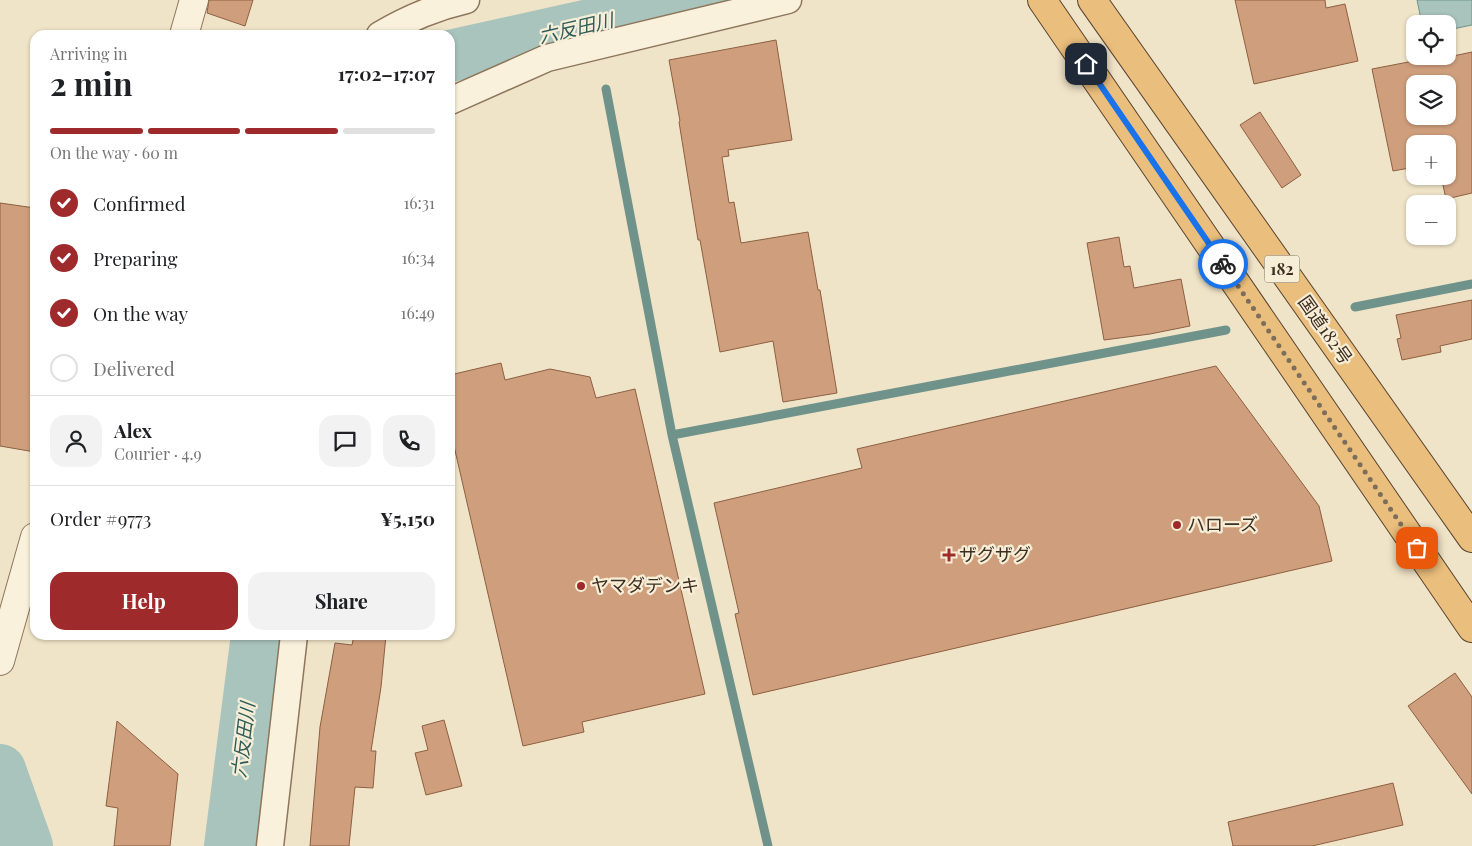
<!DOCTYPE html>
<html lang="en">
<head>
<meta charset="utf-8">
<style>
	:root { --surface:#fff; --page:#f2f2f2; --text:#202124; --muted:#757577; --line:#e0e0e0; --accent:#9e2a2b }
	body { margin:0; font-family:"Playfair Display","Noto Sans JP",serif; background:var(--page); color:var(--text); height:100vh; display:flex; flex-direction:column; font-size:19px; white-space:nowrap }
	* { box-sizing:border-box; margin:0 }
	p { font-size:16px; color:var(--muted) }
	.icon { flex:none; width:28px; height:28px; fill:none; stroke:currentColor; stroke-width:2; stroke-linecap:round; stroke-linejoin:round }
	.map { position:relative; flex:1; overflow:hidden }
	.details { position:absolute; left:30px; top:30px; width:425px; height:610px; display:flex; flex-direction:column; background:var(--surface); border-radius:15px; box-shadow:0 1px 4px #0004 }
	.details>* { flex:none }
	.fabs { position:absolute; left:1406px; top:15px; display:grid; gap:10px }
	.fabs a { display:grid; place-items:center; width:50px; height:50px; border-radius:10px; background:var(--surface); box-shadow:0 1px 4px #0004; font-size:25px }
	.pin { position:absolute; display:grid; place-items:center; width:42px; height:42px; color:#fff; margin:-21px; border-radius:10px; box-shadow:0 2px 8px #0006 }
	.courier { position:absolute; display:grid; place-items:center; width:50px; height:50px; margin:-25px; border:4px solid #1a73e8; border-radius:50%; background:#fff; color:#222; box-shadow:0 1px 6px #0007 }
	.headline em { font-style:normal; font-weight:700 }
	.headline div { display:flex; flex-direction:column-reverse }
	.headline { display:flex; align-items:center; justify-content:space-between; height:85px; padding:0 20px }
	h1 { font-size:32px; font-weight:700; line-height:38px }
	.bar { display:grid; grid-template-columns:repeat(4,1fr); gap:8px 5px; align-content:center; height:60px; padding:0 20px }
	.bar i { height:6px; border-radius:4px; background:var(--line) }
	.bar .on { background:var(--accent) }
	.bar p { grid-column:span 4 }
	.line { display:flex; align-items:center; gap:12px; padding:0 20px; border-top:1px solid var(--line) }
	.line div { flex:1 }
	.round { display:grid; place-items:center; flex:none; width:52px; height:52px; border-radius:15px; background:var(--page) }
	ol { padding:0 20px; list-style:none }
	li { display:flex; align-items:center; gap:15px; height:55px }
	li p { margin-inline-start:auto }
	li .icon { padding:5px; border-radius:50%; background:var(--accent); color:#fff; stroke-width:4 }
	li:last-child { color:var(--muted) }
	li i { width:28px; height:28px; border:2px solid var(--line); border-radius:50% }
	.primary-button { display:flex; gap:10px; margin-top:auto; padding:10px 20px }
	.primary-button a { flex:1; height:58px; border-radius:15px; background:var(--accent); color:#fff; font-size:20px; font-weight:700; line-height:58px; text-align:center }
	.primary-button a+a { background:var(--page); color:var(--text) }
	.map>svg:first-child { display:block }
	.water { fill:#a9c4bc; stroke:#6f938a }
	.lines { fill:none; stroke-linecap:round; stroke-linejoin:round }
	.stream { stroke:#6f938a; stroke-width:9 }
	.river { stroke:#a9c4bc; stroke-width:52 }
	.building { fill:#cf9f7d; stroke:#8d5f41; fill-rule:evenodd }
	.minor-casing { stroke:#8d765c; stroke-width:29 }
	.tertiary-casing { stroke:#8d765c; stroke-width:30 }
	.trunk-casing { stroke:#5b4430; stroke-width:30 }
	.minor { stroke:#faf1dc; stroke-width:26 }
	.tertiary { stroke:#faf1dc; stroke-width:28 }
	.trunk { stroke:#eabe7c; stroke-width:28 }
	.done { stroke:#7c6e5b; stroke-width:5; stroke-dasharray:0 9 }
	.route { stroke:#1a73e8; stroke-width:6 }
	.poi-dot { fill:#9e2a2b; stroke:#f7eed8; stroke-width:2 }
	.labels { text-anchor:middle; stroke-width:4.5; stroke-linejoin:round; paint-order:stroke }
	.shield { fill:#f7eed8; stroke:#756857; stroke-width:1 }
	.shield-label { font-size:16px; font-weight:bold; fill:#3d2e20 }
	.street-label { font-size:18px; fill:#3d2e20; stroke:#f7eed8 }
	.poi-label { font-size:18px; fill:#3d2e20; stroke:#f7eed8; text-anchor:start }
	.water-label { font-size:19px; font-style:italic; fill:#2f5d5a; stroke:#f7eed8 }
</style>
</head>
<body>
<div class="map">
<svg width="1472" height="846" viewBox="0 0 1472 846">
	<rect width="100%" height="100%" fill="#f0e4c8"/>
	<path class="water" d="M 1417,0 L 1472,0 L 1472,25 L 1448,30 L 1448,24 L 1422,24 Z"/>
	<g class="lines">
		<path class="stream" d="M 606,89 L 672,435
			M 1355,307 L 1472,284
			M 768,846 L 672,435 L 1226,330"/>
		<path class="river" d="M 450,56 L 702,0
			M 0,770 L 27,846
			M 230,846 L 257,635"/>
	</g>
	<path class="building" d="M 209,0 L 253,0 L 245,26 L 207,13 Z
		M 1235,0 L 1325,0 L 1326,8 L 1345,4 L 1358,61 L 1254,84 Z
		M 776,40 L 792,140 L 728,150 L 729,156 L 722,157 L 729,203 L 734,202 L 741,243 L 808,232 L 818,290 L 820,290 L 837,393 L 783,402 L 773,341 L 720,352 L 700,240 L 698,240 L 679,122 L 680,121 L 669,60 Z
		M 1472,52 L 1472,193 L 1446,199 L 1441,176 L 1448,176 L 1448,144 L 1415,144 L 1415,167 L 1393,171 L 1372,69 L 1424,59 L 1425,62 ZM 1415,84 L 1448,84 L 1448,116 L 1415,116 Z
		M 1260,112 L 1301,175 L 1282,188 L 1240,125 Z
		M 0,203 L 35,208 L 35,452 L 0,446 Z
		M 1119,237 L 1124,267 L 1130,266 L 1134,288 L 1181,279 L 1190,326 L 1150,334 L 1104,340 L 1087,243 Z
		M 1472,300 L 1472,339 L 1440,346 L 1441,352 L 1402,360 L 1397,339 L 1401,338 L 1396,315 Z
		M 501,363 L 505,380 L 550,369 L 590,377 L 596,398 L 635,389 L 705,694 L 582,722 L 584,732 L 523,746 L 454,446 L 450,446 L 450,375 Z
		M 1216,366 L 1319,506 L 1332,561 L 753,695 L 735,614 L 739,613 L 714,503 L 862,468 L 857,449 Z
		M 354,635 L 386,635 L 381,687 L 371,751 L 376,751 L 373,788 L 355,787 L 349,846 L 310,846 L 320,727 L 335,643 L 352,645 Z
		M 1455,673 L 1472,697 L 1472,794 L 1408,706 Z
		M 444,720 L 462,786 L 426,795 L 415,753 L 428,750 L 422,726 Z
		M 117,721 L 178,774 L 170,846 L 114,846 L 118,808 L 106,806 Z
		M 1393,783 L 1403,825 L 1312,846 L 1233,846 L 1228,822 Z"/>
	<g class="lines">
		<g class="minor-casing">
			<path id="minor" d="M 380,35 C 407,19 435,7 466,0
				M 450,101 L 547,58 L 788,0
				M 270,846 L 294,635"/>
		</g>
		<g class="tertiary-casing">
			<path id="tertiary" d="M 184,35 L 194,0
				M 0,661 L 35,537"/>
		</g>
		<g class="trunk-casing">
			<path id="trunk" d="M 1042,0 L 1472,628
				M 1092,0 L 1472,538"/>
		</g>
		<use href="#minor" class="minor"/>
		<use href="#tertiary" class="tertiary"/>
		<use href="#trunk" class="trunk"/>
	</g>
	<g class="lines">
		<path class="done" d="M 1223,264 L 1417,548"/>
		<path class="route" d="M 1086,64 L 1223,264"/>
	</g>
	<g class="poi-dot">
		<circle cx="1177" cy="525" r="5"/>
		<path d="M946.5 547.5h5v5h5v5h-5v5h-5v-5h-5v-5h5z"/>
		<circle cx="581" cy="586" r="5"/>
	</g>
	<g class="labels">
		<rect class="shield" x="1264.5" y="255.5" width="35" height="27" rx="4"/>
		<g class="shield-label">
			<text x="1282" y="275">182</text>
		</g>
		<g class="street-label">
			<text transform="translate(1325 330) rotate(55)" y="6">国道182号</text>
		</g>
		<g class="poi-label">
			<text x="1187" y="531">ハローズ</text>
			<text x="959" y="561">ザグザグ</text>
			<text x="591" y="592">ヤマダデンキ</text>
		</g>
		<g class="water-label">
			<text transform="translate(576 28) rotate(-13)" y="7">六反田川</text>
			<text transform="translate(243 740) rotate(-83)" y="7">六反田川</text>
		</g>
	</g>
</svg>
<div class="fabs">
<a><svg class="icon" aria-label="locate" viewBox="0 0 24 24"><circle cx="12" cy="12" r="6"/><path d="M12 2v4M12 18v4M2 12h4M18 12h4"/></svg></a>
<a><svg class="icon" aria-label="layers" viewBox="0 0 24 24"><path d="M12 4l9 5-9 5-9-5zM3 14l9 5 9-5"/></svg></a>
<a>+</a>
<a>−</a>
</div>
<div class="pin" style="left:1417px;top:548px;background:#ea580c"><svg class="icon" aria-label="bag" viewBox="0 0 24 24"><path d="M5 8h14l-1 12H6zM9 8a3 3 0 0 1 6 0"/></svg></div>
<div class="pin" style="left:1086px;top:64px;background:#1f2937"><svg class="icon" aria-label="home" viewBox="0 0 24 24"><path d="M3 11l9-7 9 7M6 9v11h12V9"/></svg></div>
<div class="courier" style="left:1223px;top:264px"><svg class="icon" aria-label="bike" viewBox="0 0 24 24"><circle cx="6" cy="16" r="4"/><circle cx="18" cy="16" r="4"/><path d="M6 16l4-8h5l3 8M10 8l3 8H6M13 5h3"/></svg></div>
<section class="details">
<div class="headline"><div><h1>2 min</h1><p>Arriving in</p></div><em>17:02–17:07</em></div>
<div class="bar"><i class="on"></i><i class="on"></i><i class="on"></i><i></i><p>On the way · 60 m</p></div>
<ol>
<li><svg class="icon" aria-label="check" viewBox="0 0 24 24"><path d="M5 12l5 5 9-10"/></svg>Confirmed<p>16:31</p></li>
<li><svg class="icon" aria-label="check" viewBox="0 0 24 24"><path d="M5 12l5 5 9-10"/></svg>Preparing<p>16:34</p></li>
<li><svg class="icon" aria-label="check" viewBox="0 0 24 24"><path d="M5 12l5 5 9-10"/></svg>On the way<p>16:49</p></li>
<li><i></i>Delivered</li>
</ol>
<div class="line" style="height:90px"><a class="round"><svg class="icon" aria-label="person" viewBox="0 0 24 24"><circle cx="12" cy="8" r="4"/><path d="M4 21q1-7 8-7t8 7"/></svg></a><div><b>Alex</b><p>Courier · 4.9</p></div><a class="round"><svg class="icon" aria-label="chat" viewBox="0 0 24 24"><path d="M4 5h16v11H9l-5 4z"/></svg></a><a class="round"><svg class="icon" aria-label="phone" viewBox="0 0 24 24"><path d="M5 4h4l2 5-3 2q2 4 5 5l2-3 5 2v4C11 20 4 13 5 4z"/></svg></a></div>
<div class="line" style="height:65px"><div>Order #9773</div><b>¥5,150</b></div>
<div class="primary-button"><a>Help</a><a>Share</a></div>
</section>
</div>
</body>
</html>
